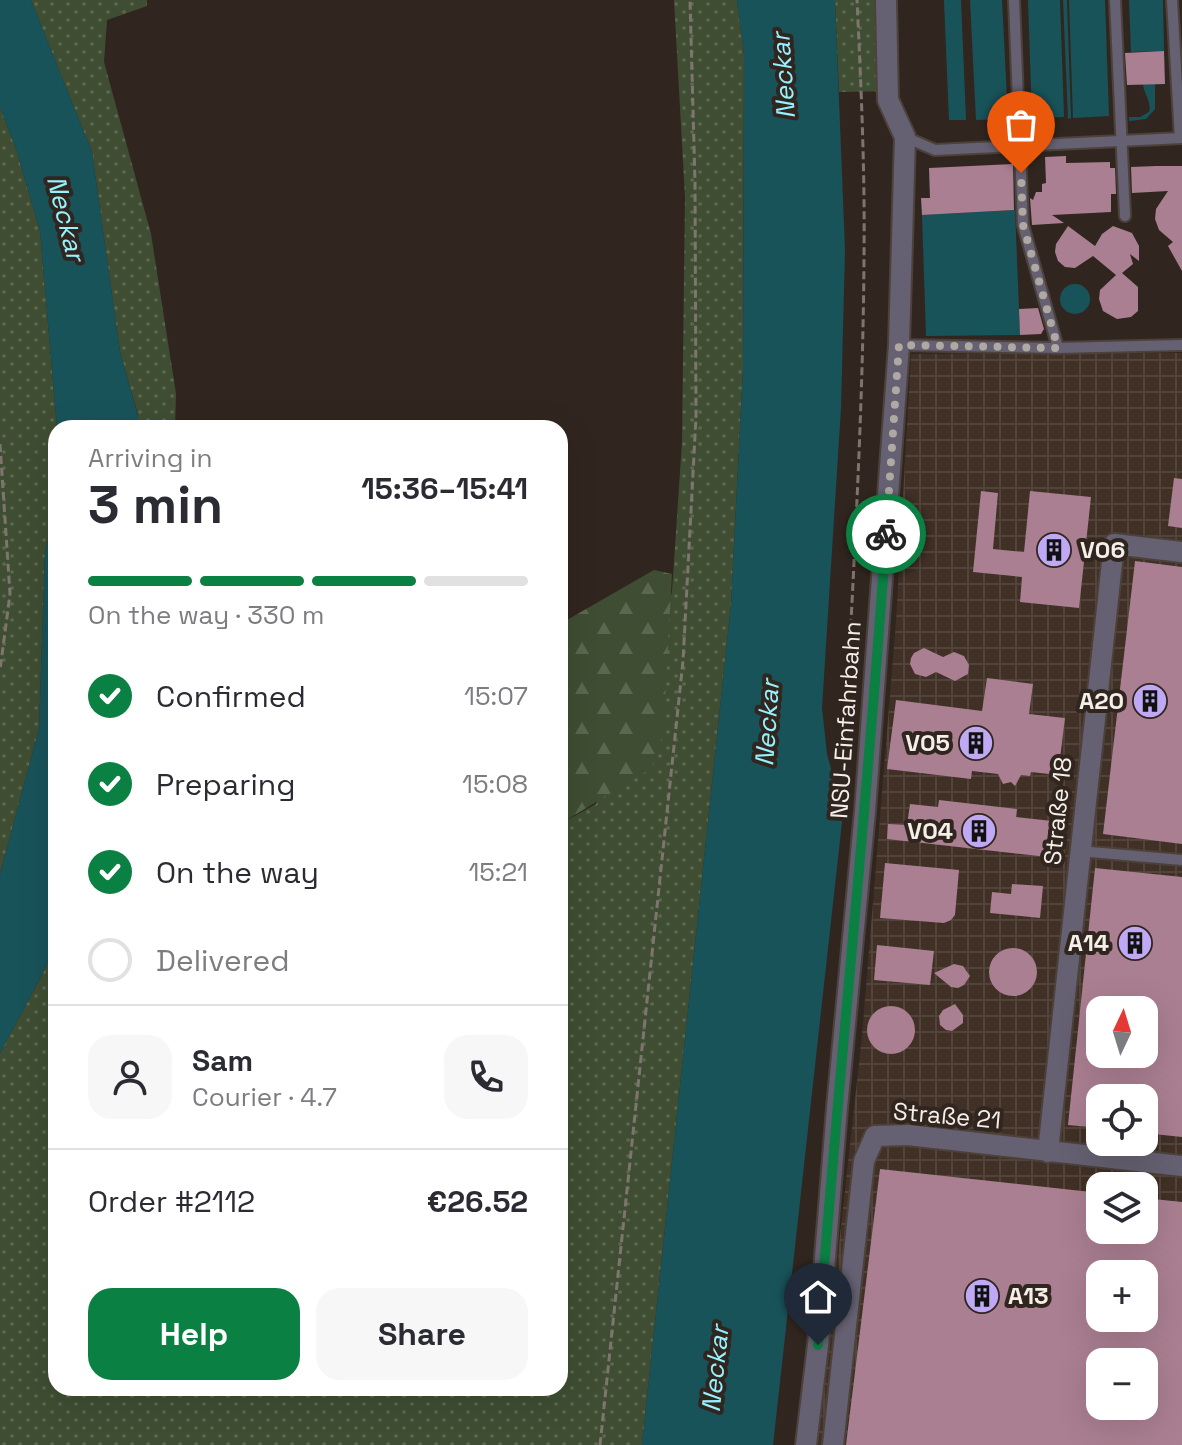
<!DOCTYPE html>
<html lang="en">
<head>
<meta charset="utf-8">
<style>
	:root { --surface:#fff; --page:#f7f7f7; --text:#2b2b33; --muted:#7c7c81; --line:#e1e1e2; --accent:#0b8043 }
	body { margin:0; font-family:"Space Grotesk",sans-serif; background:var(--page); color:var(--text); height:100vh; display:flex; flex-direction:column; font-size:30px; white-space:nowrap }
	* { box-sizing:border-box; margin:0 }
	p { font-size:26px; color:var(--muted) }
	.icon { flex:none; width:44px; height:44px; fill:none; stroke:currentColor; stroke-width:2; stroke-linecap:round; stroke-linejoin:round }
	.map { position:relative; flex:1; overflow:hidden }
	.sheet { position:absolute; left:48px; top:420px; width:520px; height:976px; display:flex; flex-direction:column; background:var(--surface); border-radius:24px; box-shadow:0 8px 32px #0002 }
	.sheet>* { flex:none }
	.needle { width:52px; rotate:4deg }
	.fabs { position:absolute; left:1086px; top:996px; display:grid; gap:16px }
	.fabs a { display:grid; place-items:center; width:72px; height:72px; border-radius:16px; background:var(--surface); box-shadow:0 8px 32px #0002; font-size:40px }
	.pin { position:absolute; display:grid; place-items:center; width:68px; height:68px; color:#fff; margin:-82px -34px; border-radius:50% 50% 50% 0; rotate:-45deg; box-shadow:0 0 8px #0007 }
	.pin .icon { rotate:45deg }
	.courier { position:absolute; display:grid; place-items:center; width:80px; height:80px; margin:-40px; border:6px solid #0b8043; border-radius:50%; background:#fff; color:#222; box-shadow:0 2px 10px #0007 }
	.overview em { font-style:normal; font-weight:700 }
	.overview div { display:flex; flex-direction:column-reverse }
	.overview { display:flex; align-items:center; justify-content:space-between; height:136px; padding:0 40px }
	h1 { font-size:52px; font-weight:700; line-height:60px }
	.bar { display:grid; grid-template-columns:repeat(4,1fr); gap:12px 8px; align-content:center; height:96px; padding:0 40px }
	.bar i { height:10px; border-radius:6px; background:var(--line) }
	.bar .selected { background:var(--accent) }
	.bar p { grid-column:span 4 }
	.line { display:flex; align-items:center; gap:20px; padding:0 40px; border-top:2px solid var(--line) }
	.line div { flex:1 }
	.round { display:grid; place-items:center; flex:none; width:84px; height:84px; border-radius:24px; background:var(--page) }
	ol { padding:0 40px; list-style:none }
	li { display:flex; align-items:center; gap:24px; height:88px }
	li p { margin-inline-start:auto }
	li .icon { padding:8px; border-radius:50%; background:var(--accent); color:#fff; stroke-width:4 }
	li:last-child { color:var(--muted) }
	li i { width:44px; height:44px; border:4px solid var(--line); border-radius:50% }
	.button { display:flex; gap:16px; margin-top:auto; padding:16px 40px }
	.button a { flex:1; height:92px; border-radius:24px; background:var(--accent); color:#fff; font-size:32px; font-weight:700; line-height:92px; text-align:center }
	.button a+a { background:var(--page); color:var(--text) }
	.map>svg:first-child { display:block }
	.industrial { fill:url(#industrial-grid); fill-rule:evenodd }
	.grass { fill:url(#grass-dots) }
	.forest { fill:url(#forest-firs) }
	.water { fill:#19535a }
	.building { fill:#aa7f91; fill-rule:evenodd }
	.lines { fill:none; stroke-linecap:round; stroke-linejoin:round }
	.service-casing { stroke:#4c423b; stroke-width:14 }
	.minor-casing { stroke:#4c423b; stroke-width:24 }
	.path { stroke:#7f756f; stroke-width:3; stroke-dasharray:8 4; stroke-linecap:butt }
	.service { stroke:#656172; stroke-width:10 }
	.minor { stroke:#656172; stroke-width:20 }
	.done { stroke:#b0a8a2; stroke-width:8; stroke-dasharray:0 14.4 }
	.route { stroke:#0b8043; stroke-width:10 }
	.labels { text-anchor:middle; stroke-width:8; stroke-linejoin:round; paint-order:stroke }
	.poi-label { font-size:24px; font-weight:bold; fill:#f5eee9; stroke:#31261f; text-anchor:end }
	.street-label { font-size:24px; fill:#f5eee9; stroke:#31261f }
	.water-label { font-size:26px; font-style:italic; fill:#96f2ff; stroke:#31261f }
</style>
</head>
<body>
<div class="map">
<svg width="1182" height="1445" viewBox="0 0 1182 1445">
	<defs>
		<pattern id="industrial-grid" width="8" height="8" patternUnits="userSpaceOnUse" patternTransform="scale(2)"><rect width="8" height="8" fill="#403026"/><path d="M0 4h8M4 0v8" fill="none" stroke="#53443b"/></pattern>
		<pattern id="grass-dots" width="8" height="8" patternUnits="userSpaceOnUse" patternTransform="scale(2)"><rect width="8" height="8" fill="#3f4e32"/><path d="M2 2h.1M6 6h.1" fill="none" stroke="#5b6850" stroke-width="1.8" stroke-linecap="round"/></pattern>
		<pattern id="forest-firs" width="22" height="20" patternUnits="userSpaceOnUse" patternTransform="scale(2)"><rect width="22" height="20" fill="#3f4e32"/><path d="M5 1l3.5 6h-7zM16 11l3.5 6h-7z" fill="#5b6850"/></pattern>
	</defs>
	<rect width="100%" height="100%" fill="#31261f"/>
	<path class="industrial" d="M 1182,353 L 1182,1445 L 817,1445 L 862,1036 L 896,622 L 911,354 ZM 1100,1010 L 1144,1010 L 1144,1054 L 1100,1054 ZM 1100,1098 L 1144,1098 L 1144,1142 L 1100,1142 ZM 1100,1186 L 1144,1186 L 1144,1230 L 1100,1230 ZM 1100,1274 L 1144,1274 L 1144,1318 L 1100,1318 ZM 1100,1362 L 1144,1362 L 1144,1406 L 1100,1406 Z"/>
	<path class="grass" d="M 31,0 L 147,0 L 147,6 L 107,20 L 104,62 L 151,234 L 176,394 L 175,428 L 138,428 L 138,415 L 120,352 L 92,152 Z
		M 674,0 L 737,0 L 744,55 L 743,369 L 731,604 L 642,1445 L 0,1445 L 0,1053 L 43,973 L 56,943 L 56,979 L 52,994 L 56,1001 L 56,1388 L 560,1388 L 560,824 L 596,804 L 672,592 L 682,442 L 685,197 Z
		M 835,0 L 894,0 L 896,91 L 839,92 Z
		M 0,107 L 16,149 L 40,231 L 57,428 L 56,507 L 45,552 L 39,729 L 0,874 Z"/>
	<path class="forest" d="M 654,570 L 672,574 L 663,734 L 652,768 L 560,824 L 560,624 Z"/>
	<path class="water" d="M 0,0 L 31,0 L 92,152 L 120,352 L 138,416 L 138,428 L 57,428 L 40,231 L 16,149 L 0,107 Z
		M 737,0 L 835,0 L 845,250 L 841,408 L 822,708 L 827,754 L 843,813 L 773,1445 L 642,1445 L 731,604 L 743,369 L 744,55 Z
		M 944,0 L 961,0 L 966,120 L 949,120 Z
		M 970,0 L 1002,0 L 1008,119 L 976,120 Z
		M 1028,0 L 1060,0 L 1064,117 L 1032,118 Z
		M 1063,0 L 1067,0 L 1071,118 L 1068,119 Z
		M 1069,0 L 1105,0 L 1109,116 L 1073,118 Z
		M 1129,0 L 1163,0 L 1164,51 L 1131,52 Z
		M 1143,84 L 1155,84 L 1155,109 L 1146,119 L 1129,121 L 1129,117 L 1140,117 L 1149,112 C 1152,102 1144,95 1143,84 Z
		M 1015,210 L 1020,335 L 926,336 L 922,215 Z
		M1060 299a15 15 0 1 1 30 0a15 15 0 1 1-30 0Z
		M 56,507 L 56,943 L 43,973 L 0,1053 L 0,874 L 39,729 L 45,552 Z"/>
	<path class="building" d="M 1164,51 L 1165,84 L 1127,85 L 1125,53 Z
		M 1066,156 L 1066,163 L 1110,162 L 1110,168 L 1115,168 L 1116,194 L 1111,194 L 1111,212 L 1052,215 L 1064,223 L 1032,225 L 1030,198 L 1033,200 L 1036,192 L 1042,192 L 1042,184 L 1046,183 L 1045,157 Z
		M 1013,164 L 1014,210 L 922,215 L 921,198 L 930,198 L 929,168 Z
		M 1156,166 L 1182,166 L 1182,271 L 1168,246 L 1173,242 L 1159,230 L 1155,219 L 1156,209 L 1168,191 L 1132,193 L 1131,167 Z
		M 1068,226 L 1095,246 L 1102,234 L 1113,226 L 1132,233 L 1139,246 L 1139,261 L 1130,254 L 1133,264 L 1122,273 L 1138,287 L 1138,311 L 1131,317 L 1117,319 L 1103,311 L 1099,299 L 1100,290 L 1116,275 L 1093,256 L 1075,268 L 1065,267 L 1058,261 L 1055,252 L 1056,244 Z
		M 1038,308 L 1044,329 L 1041,334 L 1020,335 L 1019,309 Z
		M 1174,478 L 1182,479 L 1182,528 L 1168,526 Z
		M 981,491 L 998,493 L 993,549 L 1024,552 L 1030,491 L 1091,497 L 1079,608 L 1020,602 L 1022,577 L 973,572 Z
		M 1135,561 L 1182,567 L 1182,844 L 1103,834 Z
		M 924,648 L 943,657 L 954,652 L 964,656 L 969,665 L 968,674 L 955,681 L 936,672 L 926,677 L 915,674 L 910,664 L 911,658 L 914,653 Z
		M 987,678 L 1033,684 L 1029,714 L 1065,718 L 1058,775 L 1031,772 L 1030,776 L 1021,775 L 1015,786 L 1011,782 L 1003,784 L 998,774 L 972,771 L 971,779 L 887,769 L 896,700 L 982,711 Z
		M 939,800 L 1017,809 L 1016,817 L 1052,821 L 1048,857 L 887,839 L 888,824 L 907,825 L 910,804 L 938,807 Z
		M 885,863 L 959,870 L 955,915 L 951,920 L 944,923 L 880,918 Z
		M 1095,868 L 1182,877 L 1182,1137 L 1144,1133 L 1144,1098 L 1100,1098 L 1100,1128 L 1068,1125 ZM 1100,1010 L 1144,1010 L 1144,1054 L 1100,1054 Z
		M 1012,884 L 1043,886 L 1040,918 L 990,913 L 992,892 L 1011,894 Z
		M 877,945 L 934,951 L 930,985 L 874,980 Z
		M989 972a24 24 0 1 1 48 0a24 24 0 1 1-48 0Z
		M 954,964 L 963,966 L 970,976 L 964,985 L 958,988 L 951,987 L 934,973 Z
		M 955,1004 L 963,1015 L 963,1023 L 952,1031 L 946,1030 L 940,1025 L 939,1016 L 943,1010 Z
		M867 1030a24 24 0 1 1 48 0a24 24 0 1 1-48 0Z
		M 880,1169 L 1100,1193 L 1100,1230 L 1144,1230 L 1144,1198 L 1182,1202 L 1182,1445 L 846,1445 ZM 1100,1274 L 1144,1274 L 1144,1318 L 1100,1318 ZM 1100,1362 L 1144,1362 L 1144,1406 L 1100,1406 Z"/>
	<g class="lines">
		<g class="service-casing">
			<path id="service" d="M 1014,0 L 1023,225 L 1058,348
				M 1115,0 L 1125,216
				M 1172,0 L 1180,138
				M 905,137 L 935,150 L 1182,138
				M 899,345 L 1058,348 L 1182,345
				M 1079,851 L 1182,860"/>
		</g>
		<g class="minor-casing">
			<path id="minor" d="M 1048,1152 L 1114,544 L 1182,552
				M 806,1445 L 818,1345 L 837,1108 L 865,811 L 899,345 L 905,137 L 888,100 L 886,0
				M 833,1445 L 864,1161 L 875,1136 L 908,1135 L 1182,1166"/>
		</g>
		<path class="path" d="M 0,444 L 10,594 L 0,670
			M 848,770 L 844,761 C 852,592 863,424 864,256 C 865,170 861,85 857,0
			M 600,1445 L 683,661 L 696,417 L 695,182 L 690,0"/>
		<use href="#service" class="service"/>
		<use href="#minor" class="minor"/>
	</g>
	<g class="lines">
		<path class="done" d="M 886,534 L 899,345 L 1058,348 L 1023,225 L 1021,173"/>
		<path class="route" d="M 818,1345 C 838,1075 868,805 886,534"/>
	</g>
	<defs>
		<g id="building-disc" transform="scale(1.8)"><circle r="9.5" fill="#bfa9f4" stroke="#31261f"/><path d="M-4-6H4V6H1V3H-1V6H-4ZM-2.5-4.3h1.7v1.8h-1.7ZM.8-4.3h1.7v1.8H.8ZM-2.5-1h1.7V.8h-1.7ZM.8-1h1.7V.8H.8Z" fill="#111"/></g>
	</defs>
	<g fill-rule="evenodd">
		<use href="#building-disc" x="1054" y="550"/>
		<use href="#building-disc" x="1150" y="701"/>
		<use href="#building-disc" x="976" y="743"/>
		<use href="#building-disc" x="979" y="831"/>
		<use href="#building-disc" x="1135" y="943"/>
		<use href="#building-disc" x="982" y="1296"/>
	</g>
	<g class="labels">
		<g class="poi-label">
			<text x="1080" y="558" text-anchor="start">V06</text>
			<text x="1124" y="709">A20</text>
			<text x="950" y="751">V05</text>
			<text x="953" y="839">V04</text>
			<text x="1109" y="951">A14</text>
			<text x="1008" y="1304" text-anchor="start">A13</text>
		</g>
		<g class="street-label">
			<text transform="translate(846 720) rotate(-86)" y="8">NSU-Einfahrbahn</text>
			<text transform="translate(1058 811) rotate(-84)" y="8">Straße 18</text>
			<text transform="translate(947 1116) rotate(5)" y="8">Straße 21</text>
		</g>
		<g class="water-label">
			<text transform="translate(783 76) rotate(-94)" y="9">Neckar</text>
			<text transform="translate(66 218) rotate(76)" y="9">Neckar</text>
			<text transform="translate(767 723) rotate(-86)" y="9">Neckar</text>
			<text transform="translate(715 1369) rotate(-84)" y="9">Neckar</text>
		</g>
	</g>
</svg>
<div class="fabs">
<a><svg class="needle" viewBox="-14 -14 28 28"><path d="M0-13l5 13h-10z" fill="#e53935"/><path d="M0 13l5-13h-10z" fill="#7c7c81"/></svg></a>
<a><svg class="icon" aria-label="locate" viewBox="0 0 24 24"><circle cx="12" cy="12" r="6"/><path d="M12 2v4M12 18v4M2 12h4M18 12h4"/></svg></a>
<a><svg class="icon" aria-label="layers" viewBox="0 0 24 24"><path d="M12 4l9 5-9 5-9-5zM3 14l9 5 9-5"/></svg></a>
<a>+</a>
<a>−</a>
</div>
<div class="pin" style="left:1021px;top:173px;background:#ea580c"><svg class="icon" aria-label="bag" viewBox="0 0 24 24"><path d="M5 8h14l-1 12H6zM9 8a3 3 0 0 1 6 0"/></svg></div>
<div class="pin" style="left:818px;top:1345px;background:#1f2937"><svg class="icon" aria-label="home" viewBox="0 0 24 24"><path d="M3 11l9-7 9 7M6 9v11h12V9"/></svg></div>
<div class="courier" style="left:886px;top:534px"><svg class="icon" aria-label="bike" viewBox="0 0 24 24"><circle cx="6" cy="16" r="4"/><circle cx="18" cy="16" r="4"/><path d="M6 16l4-8h5l3 8M10 8l3 8H6M13 5h3"/></svg></div>
<section class="sheet">
<div class="overview"><div><h1>3 min</h1><p>Arriving in</p></div><em>15:36–15:41</em></div>
<div class="bar"><i class="selected"></i><i class="selected"></i><i class="selected"></i><i></i><p>On the way · 330 m</p></div>
<ol>
<li><svg class="icon" aria-label="check" viewBox="0 0 24 24"><path d="M5 12l5 5 9-10"/></svg>Confirmed<p>15:07</p></li>
<li><svg class="icon" aria-label="check" viewBox="0 0 24 24"><path d="M5 12l5 5 9-10"/></svg>Preparing<p>15:08</p></li>
<li><svg class="icon" aria-label="check" viewBox="0 0 24 24"><path d="M5 12l5 5 9-10"/></svg>On the way<p>15:21</p></li>
<li><i></i>Delivered</li>
</ol>
<div class="line" style="height:144px"><a class="round"><svg class="icon" aria-label="person" viewBox="0 0 24 24"><circle cx="12" cy="8" r="4"/><path d="M4 21q1-7 8-7t8 7"/></svg></a><div><b>Sam</b><p>Courier · 4.7</p></div><a class="round"><svg class="icon" aria-label="phone" viewBox="0 0 24 24"><path d="M5 4h4l2 5-3 2q2 4 5 5l2-3 5 2v4C11 20 4 13 5 4z"/></svg></a></div>
<div class="line" style="height:104px"><div>Order #2112</div><b>€26.52</b></div>
<div class="button"><a>Help</a><a>Share</a></div>
</section>
</div>
</body>
</html>
